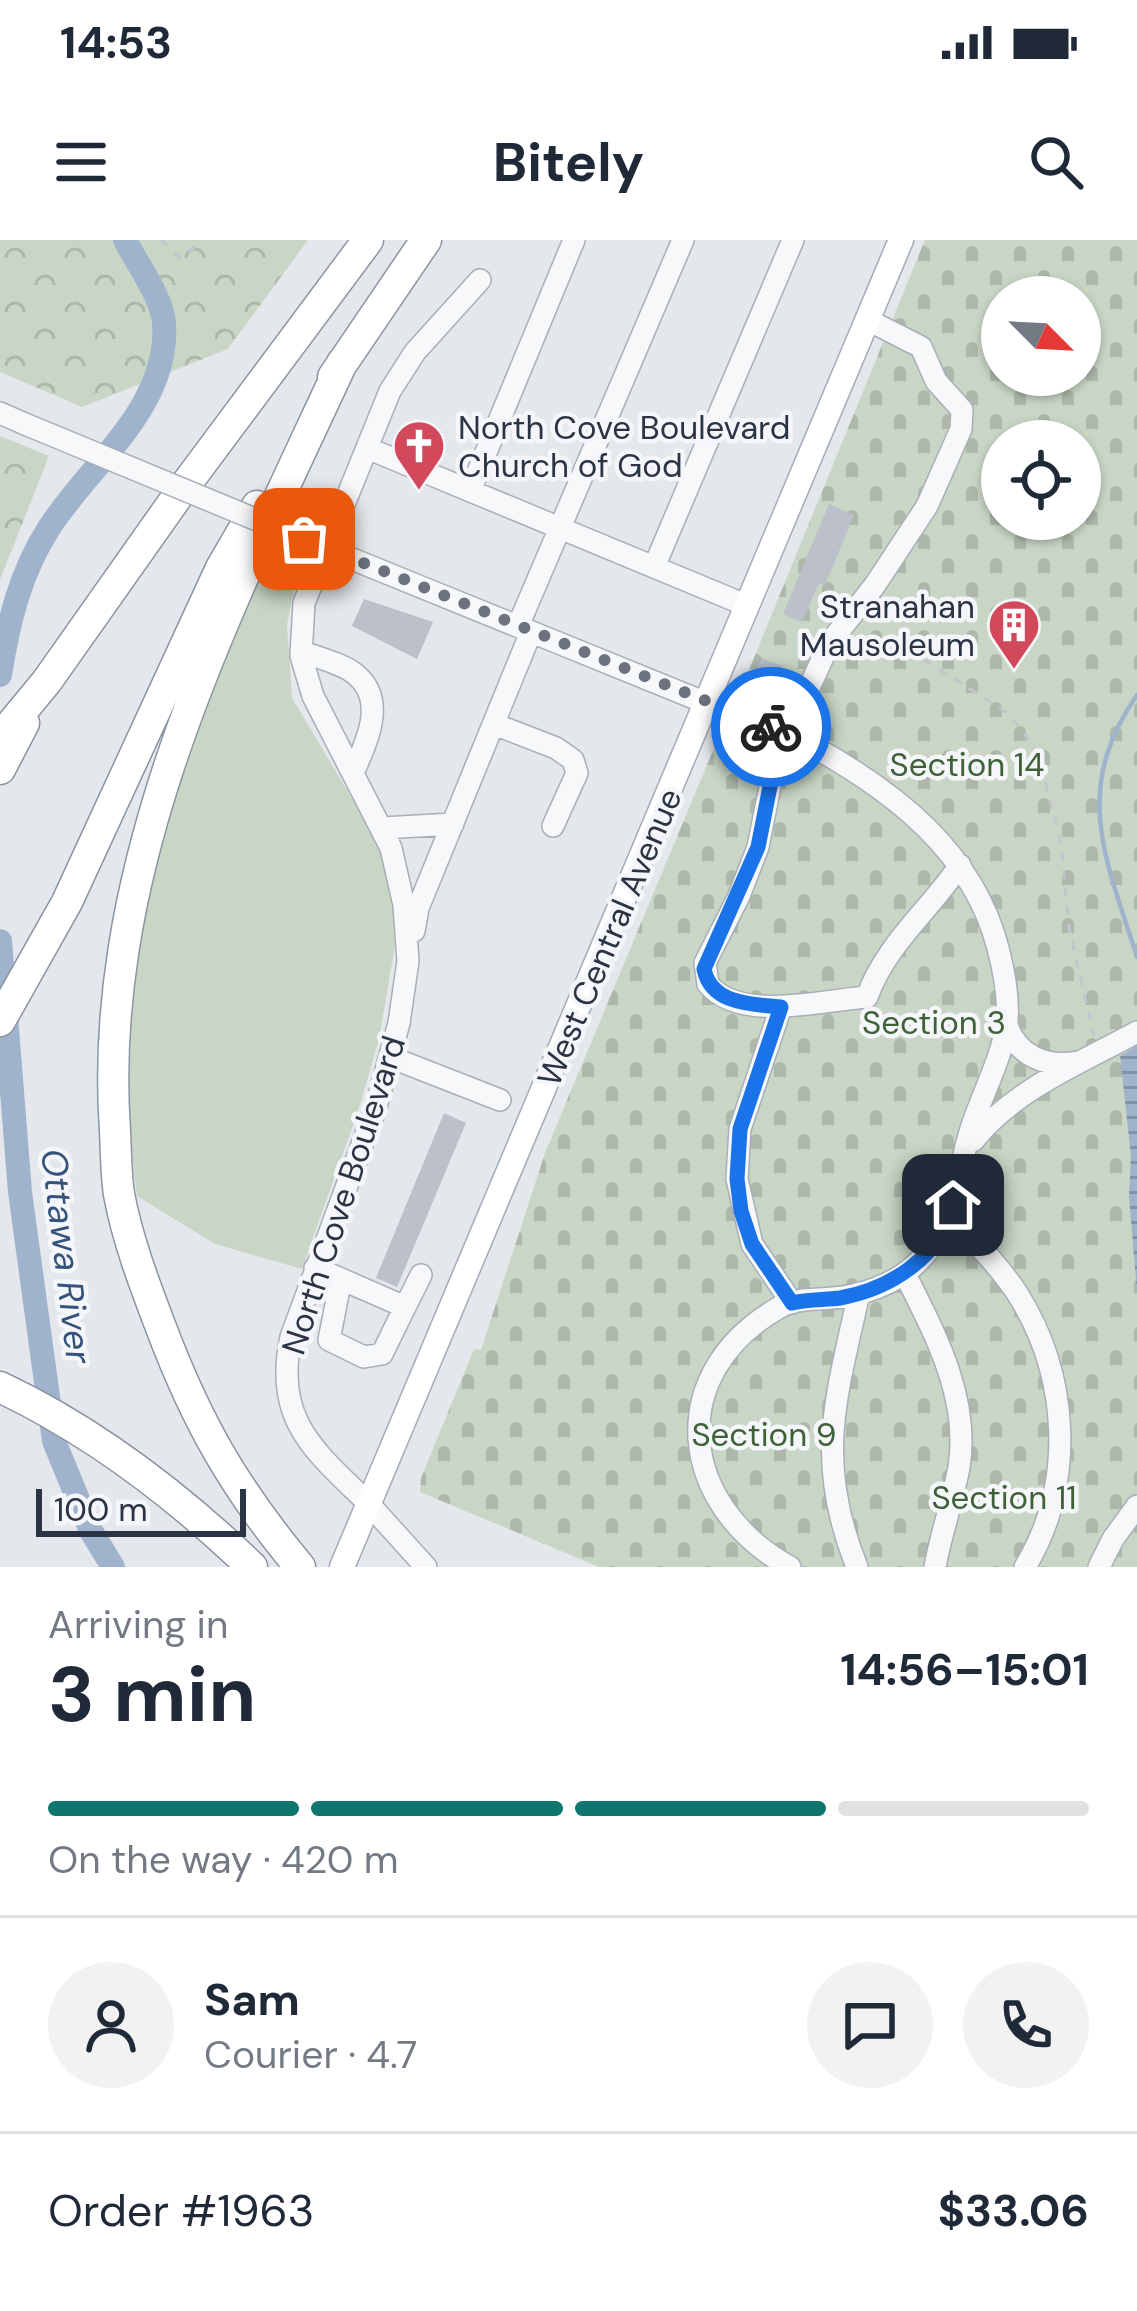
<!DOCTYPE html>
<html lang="en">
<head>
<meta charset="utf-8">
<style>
	:root { --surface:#fff; --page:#f2f2f3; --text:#1f2937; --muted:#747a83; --line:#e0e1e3; --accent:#0f766e }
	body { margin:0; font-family:"DM Sans",sans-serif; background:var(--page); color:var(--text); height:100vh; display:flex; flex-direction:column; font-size:45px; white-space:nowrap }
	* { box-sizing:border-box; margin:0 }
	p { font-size:39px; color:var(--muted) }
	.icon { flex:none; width:66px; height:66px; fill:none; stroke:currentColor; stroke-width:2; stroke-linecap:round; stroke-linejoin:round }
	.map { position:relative; height:1327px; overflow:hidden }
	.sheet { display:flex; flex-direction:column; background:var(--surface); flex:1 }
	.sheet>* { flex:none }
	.needle { width:78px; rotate:114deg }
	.fabs { position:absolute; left:981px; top:36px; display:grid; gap:24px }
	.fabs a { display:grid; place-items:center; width:120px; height:120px; border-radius:50%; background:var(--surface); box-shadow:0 3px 9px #0004; font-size:60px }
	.scale { position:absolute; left:36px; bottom:30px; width:210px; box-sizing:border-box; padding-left:12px; border:6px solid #2b3445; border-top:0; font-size:33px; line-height:42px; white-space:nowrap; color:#2b3445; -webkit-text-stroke:9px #f4f6f9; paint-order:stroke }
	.pin { position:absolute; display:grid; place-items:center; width:102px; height:102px; color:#fff; margin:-51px; border-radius:24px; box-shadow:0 6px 18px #0006 }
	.courier { position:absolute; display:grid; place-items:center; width:120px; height:120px; margin:-60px; border:9px solid #1a73e8; border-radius:50%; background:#fff; color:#222; box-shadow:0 3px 15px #0007 }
	.summary em { font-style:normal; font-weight:700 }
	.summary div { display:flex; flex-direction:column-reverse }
	.summary { display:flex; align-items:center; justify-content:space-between; height:204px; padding:0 48px }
	h1 { font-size:78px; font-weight:700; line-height:90px }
	.bar { display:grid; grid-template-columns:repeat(4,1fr); gap:18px 12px; align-content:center; height:144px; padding:0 48px }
	.bar i { height:15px; border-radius:9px; background:var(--line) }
	.bar .current { background:var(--accent) }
	.bar p { grid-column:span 4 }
	.line { display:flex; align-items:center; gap:30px; padding:0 48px; border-top:3px solid var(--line) }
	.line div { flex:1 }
	.round { display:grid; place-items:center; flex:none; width:126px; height:126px; border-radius:63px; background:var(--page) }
	.status { display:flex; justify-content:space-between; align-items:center; height:84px; padding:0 60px; background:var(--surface); direction:ltr }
	.status svg { height:33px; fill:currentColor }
	header { display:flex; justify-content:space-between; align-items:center; height:156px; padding:0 48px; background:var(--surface); font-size:54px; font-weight:700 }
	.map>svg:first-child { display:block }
	.grass { fill:#c9d6c5 }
	.forest { fill:url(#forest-crowns) }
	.cemetery { fill:url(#cemetery-stones); fill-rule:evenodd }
	.water { fill:url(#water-rules) }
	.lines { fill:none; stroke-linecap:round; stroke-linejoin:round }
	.stream { stroke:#9fb4cc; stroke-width:4.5 }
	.river { stroke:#9fb4cc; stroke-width:24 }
	.building { fill:#bbc0ca }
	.minor-casing { stroke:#a9aeb7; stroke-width:24 }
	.major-casing { stroke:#a3abb8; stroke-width:27 }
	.highway-casing { stroke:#8b94a3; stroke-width:33 }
	.path { stroke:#c2c5cb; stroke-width:3; stroke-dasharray:9 9; stroke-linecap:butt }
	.minor { stroke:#f7f8fa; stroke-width:21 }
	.major { stroke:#fff; stroke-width:24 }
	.highway { stroke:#fff; stroke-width:30 }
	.minor-bridge-casing { stroke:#a9aeb7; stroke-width:24; stroke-linecap:butt }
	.minor-bridge { stroke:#f7f8fa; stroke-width:21 }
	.done { stroke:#6c737f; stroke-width:12; stroke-dasharray:0 21.6 }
	.route { stroke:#1a73e8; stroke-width:15 }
	.labels { text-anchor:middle; stroke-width:9; stroke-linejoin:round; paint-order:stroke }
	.poi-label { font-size:33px; fill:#2b3445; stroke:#f4f6f9; text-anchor:start }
	.park-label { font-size:33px; fill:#3f6138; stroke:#f4f6f9 }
	.street-label { font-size:33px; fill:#2b3445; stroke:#f4f6f9 }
	.water-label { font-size:36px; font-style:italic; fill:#34527a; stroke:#f4f6f9 }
</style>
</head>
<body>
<div class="status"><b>14:53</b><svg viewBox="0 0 49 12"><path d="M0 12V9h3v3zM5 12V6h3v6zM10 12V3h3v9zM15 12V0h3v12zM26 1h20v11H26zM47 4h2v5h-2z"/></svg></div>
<header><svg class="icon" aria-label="menu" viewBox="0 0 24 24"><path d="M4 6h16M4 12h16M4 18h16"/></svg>Bitely<svg class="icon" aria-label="search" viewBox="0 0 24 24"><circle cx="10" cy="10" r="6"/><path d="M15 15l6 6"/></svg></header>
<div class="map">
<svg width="1137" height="1327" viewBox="0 0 1137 1327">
	<defs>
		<pattern id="forest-crowns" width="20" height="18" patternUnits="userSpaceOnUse" patternTransform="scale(3)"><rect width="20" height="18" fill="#c9d6c5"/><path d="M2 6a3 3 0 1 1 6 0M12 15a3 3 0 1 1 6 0" fill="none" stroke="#adb8ab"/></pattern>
		<pattern id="cemetery-stones" width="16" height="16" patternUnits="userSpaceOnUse" patternTransform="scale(3)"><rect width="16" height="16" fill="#c9d6c5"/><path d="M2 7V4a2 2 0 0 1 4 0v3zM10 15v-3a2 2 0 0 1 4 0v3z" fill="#adb8ab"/></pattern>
		<pattern id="water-rules" width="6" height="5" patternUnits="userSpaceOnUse" patternTransform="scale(3)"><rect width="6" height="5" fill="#9fb4cc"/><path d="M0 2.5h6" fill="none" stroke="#8293a7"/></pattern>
	</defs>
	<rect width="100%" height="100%" fill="#e4e7ec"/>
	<path class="grass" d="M 275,306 L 299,321 L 287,385 L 292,458 L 381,607 L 398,688 L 379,799 L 359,868 L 302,1029 L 215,1004 L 137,956 C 129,891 123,821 132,756 C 147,637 185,516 231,405 C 243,375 253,330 275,306 Z"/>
	<path class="forest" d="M 0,0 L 308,0 L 228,109 L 82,167 L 0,132 Z
		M 0,196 L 49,216 L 0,340 Z"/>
	<path class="cemetery" d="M 925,0 L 1137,0 L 1137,1327 L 599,1327 L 420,1252 L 421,1238 L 474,1109 L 481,1110 L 545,913 L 722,489 L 738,482 L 751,485 L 762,462 L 740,452 ZM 1002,57 L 1080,57 L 1080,135 L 1002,135 ZM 1002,201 L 1080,201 L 1080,279 L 1002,279 Z"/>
	<path class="water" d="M 1137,806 L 1137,1052 L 1129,957 L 1131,916 L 1120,816 Z"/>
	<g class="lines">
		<path class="stream" d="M 1137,455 C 1071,550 1106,619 1137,717"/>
		<path class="river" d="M 0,435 C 8,383 20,333 49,288 C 90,224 170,167 164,83 C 162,57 137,24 125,0
			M 0,701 L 20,952 L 54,1201 L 91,1291 L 113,1327"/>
	</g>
	<path class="building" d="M 829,264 L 854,275 L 825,345 L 819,343 L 802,382 L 783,374 Z
		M 364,359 L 433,382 L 417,419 L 352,386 Z
		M 762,418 L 782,426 L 778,435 L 781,443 L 770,456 L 749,445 Z
		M 444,873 L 466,883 L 397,1047 L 376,1038 Z"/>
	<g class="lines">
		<g class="minor-casing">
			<path id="minor" d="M 868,80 L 921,107 L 936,141 L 962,170 L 961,189 L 927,266 L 875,345 L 829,404 L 803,461 L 781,491 L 758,607 L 739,656 L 705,723 L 708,744 C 740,783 824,760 867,757 C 886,704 929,671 960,625
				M 0,173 L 25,184
				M 367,208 L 748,366
				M 470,251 L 574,0
				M 303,299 L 812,506 C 895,552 973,612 998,708 C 1004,731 1009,755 1007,780 C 1003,818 981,855 970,892 C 955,941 955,987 916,1024 C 895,1044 861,1056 833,1058 C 815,1060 796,1058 780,1067 C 662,1134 679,1266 790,1327
				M 654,327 L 793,0
				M 518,386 L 683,0
				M 301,411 C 317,418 342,423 355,434 C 388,460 366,503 353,533
				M 494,484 L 556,508 L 573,520 L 577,533 L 553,586
				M 383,588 L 453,584
				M 414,691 L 418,668 L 531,392
				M 781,767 L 740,889 L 737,939 L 752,1004 L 792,1063
				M 1007,785 C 1017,816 1046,828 1078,822
				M 390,817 L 500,860
				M 973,901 C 1014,849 1081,823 1137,792
				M 951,974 C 973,1000 998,1024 1017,1053 C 1069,1135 1076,1243 1025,1327
				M 315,1028 L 341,1039 L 329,1100 L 364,1117 L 382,1114 L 405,1067
				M 905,1034 C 935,1094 970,1158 959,1227 C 953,1261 941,1293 935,1327
				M 341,1039 L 405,1067 L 421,1035
				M 426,1327 C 407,1306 388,1285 369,1264 C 315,1211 273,1181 291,1097 L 376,867 L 399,783 L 408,721 L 404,665 L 391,608 L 313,456 L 301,416 L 304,363 L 390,151 L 415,112 L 480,40
				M 857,1327 C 814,1220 836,1159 859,1053
				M 1099,1327 L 1113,1299 L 1137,1266"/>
		</g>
		<g class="major-casing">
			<path id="major" d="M 342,1327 L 901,0"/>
		</g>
		<g class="highway-casing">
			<path id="highway" d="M 333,137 L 426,0
				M 0,498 L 47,441 L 184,247 L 368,0
				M 0,529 L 24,483
				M 0,781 L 67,662 L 221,328 L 257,266
				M 0,1147 C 93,1191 178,1256 252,1327
				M 300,1327 C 234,1248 196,1181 160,1085 C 144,1043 127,998 119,954 C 116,934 116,912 115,891 C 96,619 231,363 342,123"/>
		</g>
		<path class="path" d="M 161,0 L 180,18 L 196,6 L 196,0
			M 856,397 L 882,400 L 909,410 L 1006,472 L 1023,491 L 1039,519 L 1061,603 L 1069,689 L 1094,796"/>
		<use href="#minor" class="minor"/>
		<use href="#major" class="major"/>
		<use href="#highway" class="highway"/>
		<g class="minor-bridge-casing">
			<path id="minor-bridge" d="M 25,184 L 303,299"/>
		</g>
		<use href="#minor-bridge" class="minor-bridge"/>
	</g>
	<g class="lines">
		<path class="done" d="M 304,299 L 771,487"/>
		<path class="route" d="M 771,487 L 781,491 L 758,607 L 704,729 C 711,764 750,764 781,767 L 740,889 L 737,939 L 741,971 L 752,1004 L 792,1063 C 808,1059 824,1060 840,1058 C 890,1049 941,1017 953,965"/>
	</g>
	<defs>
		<g id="church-pin" transform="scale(2.7)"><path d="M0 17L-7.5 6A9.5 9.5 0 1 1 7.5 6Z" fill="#d1495b" stroke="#f4f6f9"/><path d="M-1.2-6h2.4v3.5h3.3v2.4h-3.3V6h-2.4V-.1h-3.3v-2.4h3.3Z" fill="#fff"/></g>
		<g id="building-pin" transform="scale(2.7)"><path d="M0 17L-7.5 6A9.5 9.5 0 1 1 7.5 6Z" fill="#d1495b" stroke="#f4f6f9"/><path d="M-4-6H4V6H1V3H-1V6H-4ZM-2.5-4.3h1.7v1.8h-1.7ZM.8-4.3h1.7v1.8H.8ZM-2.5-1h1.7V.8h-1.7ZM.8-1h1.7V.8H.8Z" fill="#fff"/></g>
	</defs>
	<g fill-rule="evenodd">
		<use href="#church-pin" x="419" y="206"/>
		<use href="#building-pin" x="1014" y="385"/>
	</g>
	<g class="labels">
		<g class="poi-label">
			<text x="458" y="199">North Cove Boulevard<tspan x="458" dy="38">Church of God</tspan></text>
			<text x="975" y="378" text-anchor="end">Stranahan<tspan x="975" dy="38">Mausoleum</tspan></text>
		</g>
		<g class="park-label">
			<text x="967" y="536">Section 14</text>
			<text x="934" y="794">Section 3</text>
			<text x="764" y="1206">Section 9</text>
			<text x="1004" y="1269">Section 11</text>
		</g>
		<g class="street-label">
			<text transform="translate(609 697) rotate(-67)" y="12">West Central Avenue</text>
			<text transform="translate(343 955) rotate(-72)" y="12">North Cove Boulevard</text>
		</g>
		<g class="water-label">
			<text transform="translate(67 1016) rotate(83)" y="13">Ottawa River</text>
		</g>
	</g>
</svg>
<div class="fabs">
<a><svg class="needle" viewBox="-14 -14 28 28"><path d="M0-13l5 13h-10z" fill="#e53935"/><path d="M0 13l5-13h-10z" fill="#747a83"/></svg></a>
<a><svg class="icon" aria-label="locate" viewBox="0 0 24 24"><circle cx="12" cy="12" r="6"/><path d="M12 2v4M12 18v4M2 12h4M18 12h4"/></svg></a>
</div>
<div class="scale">100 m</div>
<div class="pin" style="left:304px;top:299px;background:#ea580c"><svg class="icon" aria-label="bag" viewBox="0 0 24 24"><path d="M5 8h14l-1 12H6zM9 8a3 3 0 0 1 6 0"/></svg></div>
<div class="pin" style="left:953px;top:965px;background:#1f2937"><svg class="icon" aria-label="home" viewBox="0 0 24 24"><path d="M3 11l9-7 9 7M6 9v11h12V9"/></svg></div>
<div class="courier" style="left:771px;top:487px"><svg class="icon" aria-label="bike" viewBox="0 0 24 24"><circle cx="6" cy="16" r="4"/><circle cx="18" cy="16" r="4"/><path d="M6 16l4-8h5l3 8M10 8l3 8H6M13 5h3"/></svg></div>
</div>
<section class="sheet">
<div class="summary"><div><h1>3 min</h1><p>Arriving in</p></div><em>14:56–15:01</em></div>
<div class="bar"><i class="current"></i><i class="current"></i><i class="current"></i><i></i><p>On the way · 420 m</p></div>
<div class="line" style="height:216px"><a class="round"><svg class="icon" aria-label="person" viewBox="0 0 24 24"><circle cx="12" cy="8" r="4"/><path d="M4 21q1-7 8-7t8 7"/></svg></a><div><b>Sam</b><p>Courier · 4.7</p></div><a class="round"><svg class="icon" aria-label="chat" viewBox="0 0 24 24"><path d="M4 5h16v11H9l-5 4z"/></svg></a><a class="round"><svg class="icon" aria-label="phone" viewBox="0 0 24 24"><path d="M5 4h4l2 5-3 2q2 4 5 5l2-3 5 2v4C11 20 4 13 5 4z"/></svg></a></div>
<div class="line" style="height:156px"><div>Order #1963</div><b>$33.06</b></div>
</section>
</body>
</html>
